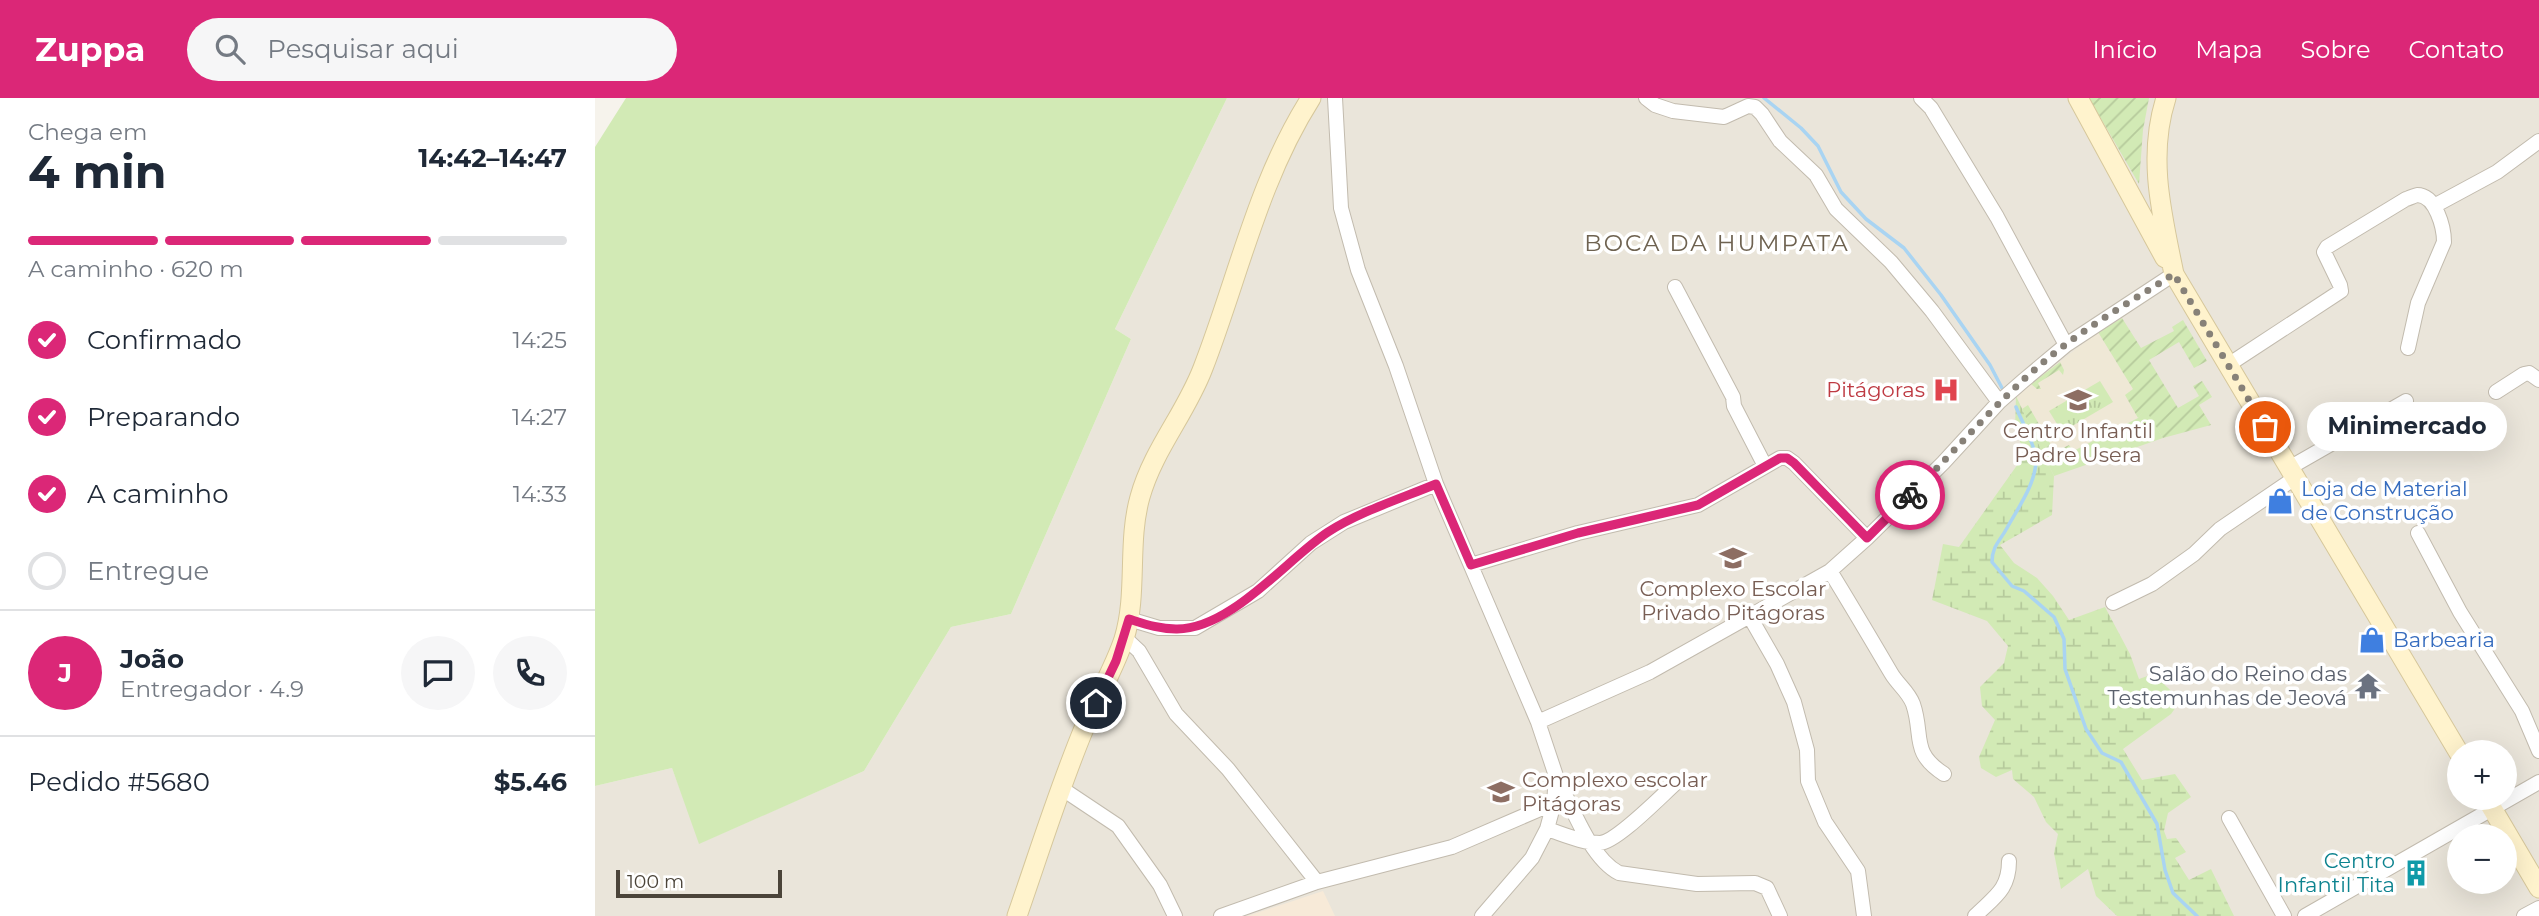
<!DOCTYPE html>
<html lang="pt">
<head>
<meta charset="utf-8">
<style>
	:root { --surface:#fff; --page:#f6f6f7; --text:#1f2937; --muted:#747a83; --line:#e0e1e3; --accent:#db2777 }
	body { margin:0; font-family:Montserrat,sans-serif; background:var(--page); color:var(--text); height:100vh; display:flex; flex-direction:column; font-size:26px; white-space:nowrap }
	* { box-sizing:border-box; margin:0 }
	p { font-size:23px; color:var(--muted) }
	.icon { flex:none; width:38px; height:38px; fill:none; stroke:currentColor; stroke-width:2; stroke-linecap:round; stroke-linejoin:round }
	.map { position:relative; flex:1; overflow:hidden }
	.sheet { display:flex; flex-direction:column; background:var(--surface); width:595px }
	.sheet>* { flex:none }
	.fabs { position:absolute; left:1852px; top:642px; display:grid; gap:14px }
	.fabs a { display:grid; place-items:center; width:70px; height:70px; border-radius:50%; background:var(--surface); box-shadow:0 7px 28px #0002; font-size:35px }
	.scale { position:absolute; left:21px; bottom:18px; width:166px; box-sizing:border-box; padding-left:7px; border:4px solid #4b4439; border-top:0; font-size:19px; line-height:24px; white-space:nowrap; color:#4b4439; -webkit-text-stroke:5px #fff; paint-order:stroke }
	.pin { position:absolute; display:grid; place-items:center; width:60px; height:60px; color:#fff; margin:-30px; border:4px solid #fff; border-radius:50%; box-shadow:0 2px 7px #0007 }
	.courier { position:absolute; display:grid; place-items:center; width:70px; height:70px; margin:-35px; border:5px solid #db2777; border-radius:50%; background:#fff; color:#222; box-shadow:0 2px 9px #0007 }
	.bubble { position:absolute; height:49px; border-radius:24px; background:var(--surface); box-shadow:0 7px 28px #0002; font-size:23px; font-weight:700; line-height:49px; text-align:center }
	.headline em { font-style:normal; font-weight:700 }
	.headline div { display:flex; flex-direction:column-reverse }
	.headline { display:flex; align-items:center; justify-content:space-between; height:119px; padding:0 28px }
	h1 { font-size:46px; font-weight:700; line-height:52px }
	.bar { display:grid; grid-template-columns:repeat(4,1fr); gap:10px 7px; align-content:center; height:84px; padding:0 28px }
	.bar i { height:9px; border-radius:5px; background:var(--line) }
	.bar .on { background:var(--accent) }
	.bar p { grid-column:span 4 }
	.line { display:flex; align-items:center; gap:18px; padding:0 28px; border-top:2px solid var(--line) }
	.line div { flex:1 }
	.round { display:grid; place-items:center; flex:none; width:74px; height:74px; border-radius:37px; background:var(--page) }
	ol { padding:0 28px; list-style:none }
	li { display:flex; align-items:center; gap:21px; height:77px }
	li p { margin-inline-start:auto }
	li .icon { padding:7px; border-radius:50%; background:var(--accent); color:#fff; stroke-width:4 }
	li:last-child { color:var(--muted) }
	li i { width:38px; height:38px; border:4px solid var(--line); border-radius:50% }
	header { display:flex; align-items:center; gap:42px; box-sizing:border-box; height:98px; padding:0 35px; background:var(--accent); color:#fff }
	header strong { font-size:33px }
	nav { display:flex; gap:38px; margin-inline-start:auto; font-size:24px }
	.search { width:490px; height:63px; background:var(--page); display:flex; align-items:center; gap:18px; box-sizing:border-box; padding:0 24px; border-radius:38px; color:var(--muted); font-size:26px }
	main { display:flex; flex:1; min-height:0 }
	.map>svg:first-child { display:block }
	.residential { fill:#eae5da; fill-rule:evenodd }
	.commercial { fill:#f7ead8 }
	.education { fill:#efe8d6 }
	.grass { fill:#d2eab5 }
	.wetland { fill:url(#wetland-marsh) }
	.park { fill:url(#park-tufts) }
	.garden { fill:url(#garden-furrows) }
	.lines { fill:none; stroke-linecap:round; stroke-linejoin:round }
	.stream { stroke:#a9d4f2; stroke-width:3.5 }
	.street-casing { stroke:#c2bbae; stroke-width:16 }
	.secondary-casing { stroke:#d6c79b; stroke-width:21 }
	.street { stroke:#fff; stroke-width:14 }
	.secondary { stroke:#fff3cd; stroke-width:19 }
	.done { stroke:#878178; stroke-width:7; stroke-dasharray:0 12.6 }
	.route { stroke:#db2777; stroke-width:9 }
	.labels { text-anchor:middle; stroke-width:7; stroke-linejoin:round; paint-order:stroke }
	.health-label { font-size:21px; fill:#be3a42; stroke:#fff; text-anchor:end }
	.education-label { font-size:21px; fill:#785e54; stroke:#fff }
	.shop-label { font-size:21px; fill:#366cbe; stroke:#fff; text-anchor:start }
	.worship-label { font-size:21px; fill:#5b616d; stroke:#fff; text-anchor:end }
	.culture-label { font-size:21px; fill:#0d838f; stroke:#fff; text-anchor:end }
	.neighbourhood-label { font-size:23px; letter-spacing:2px; fill:#6e6250; stroke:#fff }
</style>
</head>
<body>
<header>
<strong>Zuppa</strong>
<div class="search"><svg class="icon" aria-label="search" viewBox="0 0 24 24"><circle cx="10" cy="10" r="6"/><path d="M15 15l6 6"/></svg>Pesquisar aqui</div>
<nav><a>Início</a><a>Mapa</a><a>Sobre</a><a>Contato</a></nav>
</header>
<main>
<section class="sheet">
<div class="headline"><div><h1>4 min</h1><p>Chega em</p></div><em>14:42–14:47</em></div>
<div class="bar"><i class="on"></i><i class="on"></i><i class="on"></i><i></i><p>A caminho · 620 m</p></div>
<ol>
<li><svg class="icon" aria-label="check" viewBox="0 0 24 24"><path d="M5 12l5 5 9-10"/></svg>Confirmado<p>14:25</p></li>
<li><svg class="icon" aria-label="check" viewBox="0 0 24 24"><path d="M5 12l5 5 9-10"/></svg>Preparando<p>14:27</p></li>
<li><svg class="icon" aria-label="check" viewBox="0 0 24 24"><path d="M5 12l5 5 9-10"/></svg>A caminho<p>14:33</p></li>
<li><i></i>Entregue</li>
</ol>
<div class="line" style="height:126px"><b class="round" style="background:var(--accent);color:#fff">J</b><div><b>João</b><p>Entregador · 4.9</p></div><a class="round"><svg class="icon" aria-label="chat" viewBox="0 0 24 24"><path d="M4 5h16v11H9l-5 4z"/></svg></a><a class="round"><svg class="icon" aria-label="phone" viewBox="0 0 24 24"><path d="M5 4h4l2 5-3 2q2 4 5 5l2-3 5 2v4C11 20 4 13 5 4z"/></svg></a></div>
<div class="line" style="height:91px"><div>Pedido #5680</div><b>$5.46</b></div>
</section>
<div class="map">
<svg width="1944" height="818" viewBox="0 0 1944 818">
	<defs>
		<pattern id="wetland-marsh" width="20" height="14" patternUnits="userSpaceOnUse" patternTransform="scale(1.75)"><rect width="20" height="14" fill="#d2eab5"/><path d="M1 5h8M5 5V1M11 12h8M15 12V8" fill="none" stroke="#b6ca9c"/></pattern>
		<pattern id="park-tufts" width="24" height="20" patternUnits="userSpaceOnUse" patternTransform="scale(1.75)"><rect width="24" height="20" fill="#d2eab5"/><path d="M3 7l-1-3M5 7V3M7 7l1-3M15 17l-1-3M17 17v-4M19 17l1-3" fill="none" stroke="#b6ca9c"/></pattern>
		<pattern id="garden-furrows" width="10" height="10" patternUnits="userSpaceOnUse" patternTransform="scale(1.75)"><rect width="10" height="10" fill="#d2eab5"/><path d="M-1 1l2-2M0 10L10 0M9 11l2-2" fill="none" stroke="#b6ca9c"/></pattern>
	</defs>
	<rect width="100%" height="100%" fill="#f6f3ec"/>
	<path class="residential" d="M 632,0 L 1944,0 L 1944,818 L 0,818 L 0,688 L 77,670 L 105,745 L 269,673 L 356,529 L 416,516 L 536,241 L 520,231 ZM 1864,654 L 1909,654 L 1909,700 L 1864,700 ZM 1864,738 L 1909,738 L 1909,784 L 1864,784 Z"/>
	<path class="commercial" d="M 728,793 L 740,818 L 652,818 L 689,806 Z"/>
	<path class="education" d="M 1503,234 L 1550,310 L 1543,320 L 1453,366 L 1421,298 Z"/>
	<path class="grass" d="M 31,0 L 632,0 L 520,231 L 536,241 L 416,516 L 356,529 L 269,673 L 104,746 L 77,670 L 0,688 L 0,49 Z
		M 1550,310 L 1568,340 L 1459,378 L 1453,366 L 1543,320 Z"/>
	<path class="wetland" d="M 1421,298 L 1459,378 L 1457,417 L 1405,447 L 1419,465 L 1442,480 L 1458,498 L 1474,522 L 1510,509 L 1535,556 L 1544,581 L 1558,576 L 1586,602 L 1576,616 L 1528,651 L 1547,682 L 1580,676 L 1596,699 L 1573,715 L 1569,733 L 1572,741 L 1581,740 L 1591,754 L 1580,760 L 1594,782 L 1616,771 L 1639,818 L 1522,818 L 1501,798 L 1493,771 L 1466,791 L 1459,755 L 1463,736 L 1451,724 L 1439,699 L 1418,681 L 1417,672 L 1401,679 L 1386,670 L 1384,659 L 1400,622 L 1387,608 L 1385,589 L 1409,565 L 1413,548 L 1392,523 L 1337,502 L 1348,446 L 1364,449 L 1430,356 L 1420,331 Z"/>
	<path class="park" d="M 1505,283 L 1518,304 L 1467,334 L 1454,313 Z"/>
	<path class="garden" d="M 1494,0 L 1554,0 L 1548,32 L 1544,86 Z
		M 1527,220 L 1546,250 L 1579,233 L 1577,229 L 1588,222 L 1612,263 L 1599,270 L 1584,244 L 1554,262 L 1583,310 L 1604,298 L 1598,288 L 1607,283 L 1617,299 L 1604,307 L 1616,327 L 1568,340 L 1550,311 L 1543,320 L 1530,297 L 1538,291 L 1503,234 Z
		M 1465,264 L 1469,272 L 1468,277 L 1464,272 L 1443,285 L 1446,291 L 1442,291 L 1436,286 Z
		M 1433,307 L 1460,354 L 1474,347 L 1479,354 L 1453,366 L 1427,311 Z"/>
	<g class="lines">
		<path class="stream" d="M 1169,0 L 1206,30 L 1223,48 L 1246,94 L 1271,121 L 1309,150 L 1346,197 L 1395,267 L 1407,290
			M 1421,309 C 1426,322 1440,347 1441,360 C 1442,384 1423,410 1412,430 C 1405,443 1397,448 1397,464 L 1417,488 L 1429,493 L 1459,519 L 1469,541 L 1470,571 L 1491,631 L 1507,655 L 1526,664 L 1562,726 L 1570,772 L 1578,795 L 1602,818"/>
		<g class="street-casing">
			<path id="street" d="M 740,0 L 746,110 L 763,172 L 801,268 L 841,386 L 943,624 L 961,678 L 959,705 L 952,731 L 937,760 L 887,818
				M 1051,0 L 1060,7 L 1078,13 L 1129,19 L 1153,8 L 1160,9 L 1167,16 L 1185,43 L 1221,77 L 1241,111 L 1296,164 L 1337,213 L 1404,304
				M 1326,0 L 1336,10 L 1402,119 L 1471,247
				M 1839,108 L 1902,74 L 1944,43
				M 1080,189 L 1138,299 L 1139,308 L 1170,368
				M 1633,267 L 1746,193 L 1745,187 L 1729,154 L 1732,149 L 1811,101 C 1812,101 1821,97 1822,97 C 1841,97 1849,130 1849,144 L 1823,205 L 1813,250
				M 1901,294 L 1929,276 L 1934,275 L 1944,282
				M 1694,370 L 1811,303
				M 1823,435 L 1865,514 L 1927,613 L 1944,653
				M 876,467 L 983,435 L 1103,407 L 1185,360 L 1192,360 L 1199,365 L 1272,440
				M 1235,473 C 1256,507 1276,541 1296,575 C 1303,587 1313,593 1318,606 C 1329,638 1315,654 1349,676
				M 1518,505 L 1557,486 L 1599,456 L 1625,431 L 1700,380
				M 1155,519 L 1182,566 L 1199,604 L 1212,652 L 1213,683 L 1230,724 L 1263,773 L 1269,818
				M 534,521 L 564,530 L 600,530 L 663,493 L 716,445 L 749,424 L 841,386
				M 529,539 L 544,553 L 581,616 L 633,671 L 722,784
				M 943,624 L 1055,574 L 1235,473 L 1272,440 L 1348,365 L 1404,304 L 1428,283 L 1471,247 L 1579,176
				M 962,680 C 977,708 995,760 1024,775 L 1102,786 L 1160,785 L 1172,790 L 1185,818
				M 466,690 L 523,728 L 565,787 L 580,818
				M 1634,720 L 1689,818
				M 952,731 C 968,736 987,745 1005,745 C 1022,744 1067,697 1082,684
				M 626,818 L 722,784 L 857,749 L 959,705
				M 1380,818 C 1399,799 1414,792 1414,763
				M 1710,818 L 1944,684
				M 1929,818 L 1944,810"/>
		</g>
		<g class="secondary-casing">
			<path id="secondary" d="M 1483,0 L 1570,160
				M 1571,0 C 1552,59 1567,117 1579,176 L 1864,655
				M 1891,700 L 1944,790
				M 422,818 C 444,755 464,690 490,628 C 502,599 519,571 529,541 C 543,495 532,445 545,399 C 558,352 591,315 608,270 C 643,180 663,83 716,0"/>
		</g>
		<use href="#street" class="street"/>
		<use href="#secondary" class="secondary"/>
	</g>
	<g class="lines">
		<path class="done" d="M 1315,397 C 1367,347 1412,290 1470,247 C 1505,221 1543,199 1579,176 L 1670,329"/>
		<path class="route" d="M 501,605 L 521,563 L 534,521 C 550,526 564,531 581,531 C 635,532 691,462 733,434 C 766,413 805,401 841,386 L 876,467 L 983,435 L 1103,407 L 1185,360 L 1192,360 L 1199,365 L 1272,440 L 1315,397"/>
	</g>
	<defs>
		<g id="hospital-bare" transform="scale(2.1)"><path d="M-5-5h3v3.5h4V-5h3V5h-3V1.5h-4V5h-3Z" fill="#e0444e" stroke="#fff" stroke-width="2.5" paint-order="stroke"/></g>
		<g id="school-bare" transform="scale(2.1)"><path d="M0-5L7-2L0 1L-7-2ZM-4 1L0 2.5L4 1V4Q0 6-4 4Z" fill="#8d6e63" stroke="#fff" stroke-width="2.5" paint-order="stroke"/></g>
		<g id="shop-bare" transform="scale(2.1)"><path d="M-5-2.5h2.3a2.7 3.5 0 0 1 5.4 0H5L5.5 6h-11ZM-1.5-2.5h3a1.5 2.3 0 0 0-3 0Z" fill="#3f7fe0" stroke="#fff" stroke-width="2.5" paint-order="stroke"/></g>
		<g id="temple-bare" transform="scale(2.1)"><path d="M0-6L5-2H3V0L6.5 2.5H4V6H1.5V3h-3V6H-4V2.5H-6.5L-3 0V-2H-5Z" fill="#6b7280" stroke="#fff" stroke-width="2.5" paint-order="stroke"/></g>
		<g id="building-bare" transform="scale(2.1)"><path d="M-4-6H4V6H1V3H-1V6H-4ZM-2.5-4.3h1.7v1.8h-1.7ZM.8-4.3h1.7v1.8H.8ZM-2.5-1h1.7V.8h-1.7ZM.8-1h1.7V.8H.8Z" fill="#0f9aa8" stroke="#fff" stroke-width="2.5" paint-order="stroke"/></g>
	</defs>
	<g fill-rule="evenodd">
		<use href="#hospital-bare" x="1351" y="292"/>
		<use href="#school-bare" x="1483" y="302"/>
		<use href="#shop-bare" x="1685" y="403"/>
		<use href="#school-bare" x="1138" y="460"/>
		<use href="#shop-bare" x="1777" y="542"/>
		<use href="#temple-bare" x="1773" y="588"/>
		<use href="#school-bare" x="906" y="694"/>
		<use href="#building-bare" x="1821" y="775"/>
	</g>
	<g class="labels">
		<g class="health-label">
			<text x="1330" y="299">Pitágoras</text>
		</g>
		<g class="education-label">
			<text x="1483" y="340">Centro Infantil<tspan x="1483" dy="24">Padre Usera</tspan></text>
			<text x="1138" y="498">Complexo Escolar<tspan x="1138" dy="24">Privado Pitágoras</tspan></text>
			<text x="927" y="689" text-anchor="start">Complexo escolar<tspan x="927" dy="24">Pitágoras</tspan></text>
		</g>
		<g class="shop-label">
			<text x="1706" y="398">Loja de Material<tspan x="1706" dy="24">de Construção</tspan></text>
			<text x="1798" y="549">Barbearia</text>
		</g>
		<g class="worship-label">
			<text x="1752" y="583">Salão do Reino das<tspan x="1752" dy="24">Testemunhas de Jeová</tspan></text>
		</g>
		<g class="culture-label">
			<text x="1800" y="770">Centro<tspan x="1800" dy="24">Infantil Tita</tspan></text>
		</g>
		<g class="neighbourhood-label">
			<text x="1122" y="153">BOCA DA HUMPATA</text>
		</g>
	</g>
</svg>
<div class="fabs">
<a>+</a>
<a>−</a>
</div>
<div class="scale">100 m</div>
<div class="pin" style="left:1670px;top:329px;background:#ea580c"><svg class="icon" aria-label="bag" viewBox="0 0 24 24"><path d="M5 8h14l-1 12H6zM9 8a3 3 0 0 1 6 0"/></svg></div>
<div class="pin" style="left:501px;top:605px;background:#1f2937"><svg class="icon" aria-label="home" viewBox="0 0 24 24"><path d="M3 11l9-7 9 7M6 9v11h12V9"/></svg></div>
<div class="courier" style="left:1315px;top:397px"><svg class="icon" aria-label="bike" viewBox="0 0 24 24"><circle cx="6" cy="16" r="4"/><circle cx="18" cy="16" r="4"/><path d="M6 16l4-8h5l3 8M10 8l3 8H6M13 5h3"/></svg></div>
<div class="bubble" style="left:1712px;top:304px;width:200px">Minimercado</div>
</div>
</main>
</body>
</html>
